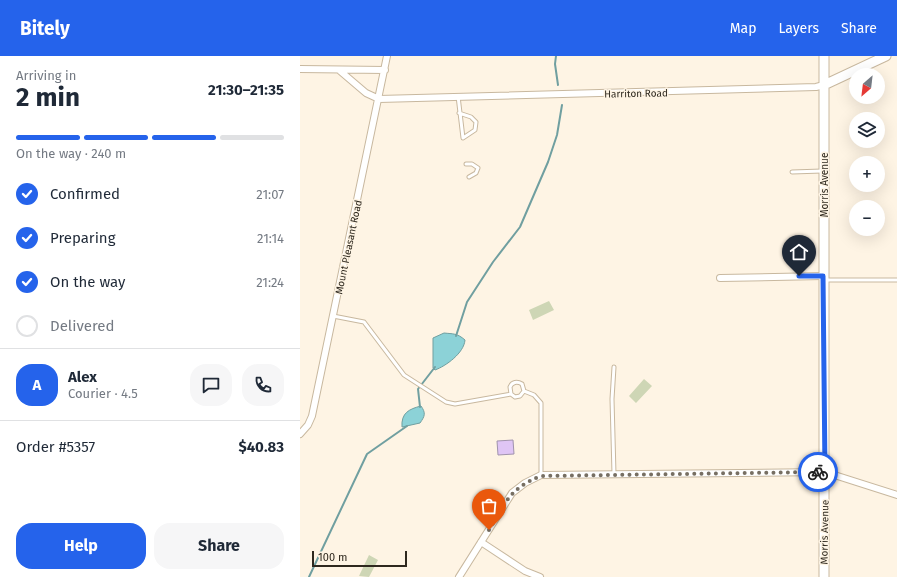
<!DOCTYPE html>
<html lang="en">
<head>
<meta charset="utf-8">
<style>
	:root { --surface:#fff; --page:#f6f6f7; --text:#1f2937; --muted:#747a83; --line:#e0e1e3; --accent:#2563eb }
	body { margin:0; font-family:"Fira Sans",sans-serif; background:var(--page); color:var(--text); height:100vh; display:flex; flex-direction:column; font-size:15px; white-space:nowrap }
	* { box-sizing:border-box; margin:0 }
	p { font-size:13px; color:var(--muted) }
	.icon { flex:none; width:22px; height:22px; fill:none; stroke:currentColor; stroke-width:2; stroke-linecap:round; stroke-linejoin:round }
	.map { position:relative; flex:1; overflow:hidden }
	.side { display:flex; flex-direction:column; background:var(--surface); width:300px }
	.side>* { flex:none }
	.needle { width:26px; rotate:208deg }
	.tools { position:absolute; left:549px; top:12px; display:grid; gap:8px }
	.tools a { display:grid; place-items:center; width:36px; height:36px; border-radius:50%; background:var(--surface); box-shadow:0 4px 16px #0002; font-size:20px }
	.scale { position:absolute; left:12px; bottom:10px; width:95px; box-sizing:border-box; padding-left:4px; border:2px solid #2e281e; border-top:0; font-size:11px; line-height:14px; white-space:nowrap; color:#2e281e; -webkit-text-stroke:3px #fef4e4; paint-order:stroke }
	.pin { position:absolute; display:grid; place-items:center; width:34px; height:34px; color:#fff; margin:-41px -17px; border-radius:50% 50% 50% 0; rotate:-45deg; box-shadow:0 0 4px #0007 }
	.pin .icon { rotate:45deg }
	.courier { position:absolute; display:grid; place-items:center; width:40px; height:40px; margin:-20px; border:3px solid #2563eb; border-radius:50%; background:#fff; color:#222; box-shadow:0 1px 5px #0007 }
	.head em { font-style:normal; font-weight:700 }
	.head div { display:flex; flex-direction:column-reverse }
	.head { display:flex; align-items:center; justify-content:space-between; height:68px; padding:0 16px }
	h1 { font-size:26px; font-weight:700; line-height:30px }
	.bar { display:grid; grid-template-columns:repeat(4,1fr); gap:6px 4px; align-content:center; height:48px; padding:0 16px }
	.bar i { height:5px; border-radius:3px; background:var(--line) }
	.bar .current { background:var(--accent) }
	.bar p { grid-column:span 4 }
	.line { display:flex; align-items:center; gap:10px; padding:0 16px; border-top:1px solid var(--line) }
	.line div { flex:1 }
	.round { display:grid; place-items:center; flex:none; width:42px; height:42px; border-radius:16px; background:var(--page) }
	ol { padding:0 16px; list-style:none }
	li { display:flex; align-items:center; gap:12px; height:44px }
	li p { margin-inline-start:auto }
	li .icon { padding:4px; border-radius:50%; background:var(--accent); color:#fff; stroke-width:4 }
	li:last-child { color:var(--muted) }
	li i { width:22px; height:22px; border:2px solid var(--line); border-radius:50% }
	.cta { display:flex; gap:8px; margin-top:auto; padding:8px 16px }
	.cta a { flex:1; height:46px; border-radius:16px; background:var(--accent); color:#fff; font-size:16px; font-weight:700; line-height:46px; text-align:center }
	.cta a+a { background:var(--page); color:var(--text) }
	header { display:flex; align-items:center; gap:24px; box-sizing:border-box; height:56px; padding:0 20px; background:var(--accent); color:#fff }
	header strong { font-size:19px }
	nav { display:flex; gap:22px; margin-inline-start:auto; font-size:14px }
	main { display:flex; flex:1; min-height:0 }
	.map>svg:first-child { display:block }
	.green { fill:#ced6b5 }
	.water { fill:#8cd2d7; stroke:#709fa0 }
	.lines { fill:none; stroke-linecap:round; stroke-linejoin:round }
	.stream { stroke:#709fa0; stroke-width:2 }
	.building { fill:#dfc5f5; stroke:#a093ac }
	.lane-casing { stroke:#c8b89f; stroke-width:5 }
	.street-casing { stroke:#c8b89f; stroke-width:8 }
	.secondary-casing { stroke:#c8b89f; stroke-width:11 }
	.lane { stroke:#fff; stroke-width:3 }
	.street { stroke:#fff; stroke-width:6 }
	.secondary { stroke:#fff; stroke-width:9 }
	.done { stroke:#776f63; stroke-width:4; stroke-dasharray:0 7.2 }
	.route { stroke:#2563eb; stroke-width:5 }
	.labels { text-anchor:middle; stroke-width:3; stroke-linejoin:round; paint-order:stroke }
	.street-label { font-size:10px; fill:#2e281e; stroke:#fef4e4 }
</style>
</head>
<body>
<header>
<strong>Bitely</strong>
<nav><a>Map</a><a>Layers</a><a>Share</a></nav>
</header>
<main>
<section class="side">
<div class="head"><div><h1>2 min</h1><p>Arriving in</p></div><em>21:30–21:35</em></div>
<div class="bar"><i class="current"></i><i class="current"></i><i class="current"></i><i></i><p>On the way · 240 m</p></div>
<ol>
<li><svg class="icon" aria-label="check" viewBox="0 0 24 24"><path d="M5 12l5 5 9-10"/></svg>Confirmed<p>21:07</p></li>
<li><svg class="icon" aria-label="check" viewBox="0 0 24 24"><path d="M5 12l5 5 9-10"/></svg>Preparing<p>21:14</p></li>
<li><svg class="icon" aria-label="check" viewBox="0 0 24 24"><path d="M5 12l5 5 9-10"/></svg>On the way<p>21:24</p></li>
<li><i></i>Delivered</li>
</ol>
<div class="line" style="height:72px"><b class="round" style="background:var(--accent);color:#fff">A</b><div><b>Alex</b><p>Courier · 4.5</p></div><a class="round"><svg class="icon" aria-label="chat" viewBox="0 0 24 24"><path d="M4 5h16v11H9l-5 4z"/></svg></a><a class="round"><svg class="icon" aria-label="phone" viewBox="0 0 24 24"><path d="M5 4h4l2 5-3 2q2 4 5 5l2-3 5 2v4C11 20 4 13 5 4z"/></svg></a></div>
<div class="line" style="height:52px"><div>Order #5357</div><b>$40.83</b></div>
<div class="cta"><a>Help</a><a>Share</a></div>
</section>
<div class="map">
<svg width="597" height="521" viewBox="0 0 597 521">
	<rect width="100%" height="100%" fill="#fef4e4"/>
	<path class="green" d="M 249,245 L 254,254 L 233,264 L 229,254 Z
		M 344,323 L 352,330 L 336,347 L 329,340 Z
		M 69,499 L 78,504 L 69,521 L 59,520 Z"/>
	<path class="water" d="M 144,277 C 153,278 157,277 165,284 C 164,297 146,310 135,314 L 133,312 L 133,282 Z
		M 121,350 C 126,357 125,360 120,367 L 102,371 C 101,357 109,353 121,350 Z"/>
	<g class="lines">
		<path class="stream" d="M 256,0 L 255,8 L 258,29
			M 156,280 L 167,246 L 193,206 L 220,171 L 248,106 L 257,79 L 262,49
			M 120,351 L 118,333 L 135,311
			M 9,521 L 67,398 L 107,370"/>
	</g>
	<path class="building" d="M 213,384 L 214,398 L 198,399 L 197,385 Z"/>
	<g class="lines">
		<g class="lane-casing">
			<path id="lane" d="M 158,40 L 163,82 L 175,74 L 176,66 L 171,61 L 159,57
				M 166,108 L 172,108 L 178,112 L 176,117 L 169,121
				M 492,116 L 522,115
				M 525,224 L 597,224
				M 33,260 L 64,266 L 104,319 L 146,346 L 155,348 L 211,338 L 215,341 L 220,340 L 224,335 L 222,328 C 217,325 212,326 210,331 L 211,338
				M 224,335 L 234,339 L 241,347 L 241,419
				M 314,418 L 312,343 L 314,311"/>
		</g>
		<g class="street-casing">
			<path id="street" d="M 0,13 L 85,14
				M 39,14 L 66,37 L 79,43 L 516,31 L 524,29
				M 420,222 L 523,220
				M 0,378 L 8,369 L 12,360 L 87,0
				M 181,486 L 225,515 L 240,521
				M 159,521 L 212,437 L 225,427 L 241,419 L 525,416 L 597,439"/>
		</g>
		<g class="secondary-casing">
			<path id="secondary" d="M 524,29 L 586,0
				M 524,521 L 524,0"/>
		</g>
		<use href="#lane" class="lane"/>
		<use href="#street" class="street"/>
		<use href="#secondary" class="secondary"/>
	</g>
	<g class="lines">
		<path class="done" d="M 189,474 C 205,447 210,432 241,420 L 518,416"/>
		<path class="route" d="M 499,220 L 523,220 L 525,416 L 518,416"/>
	</g>
	<g class="labels">
		<g class="street-label">
			<text transform="translate(336 37) rotate(-1)" y="4">Harriton Road</text>
			<text transform="translate(524 129) rotate(-90)" y="4">Morris Avenue</text>
			<text transform="translate(48 191) rotate(-78)" y="4">Mount Pleasant Road</text>
			<text transform="translate(524 476) rotate(-89)" y="4">Morris Avenue</text>
		</g>
	</g>
</svg>
<div class="tools">
<a><svg class="needle" viewBox="-14 -14 28 28"><path d="M0-13l5 13h-10z" fill="#e53935"/><path d="M0 13l5-13h-10z" fill="#747a83"/></svg></a>
<a><svg class="icon" aria-label="layers" viewBox="0 0 24 24"><path d="M12 4l9 5-9 5-9-5zM3 14l9 5 9-5"/></svg></a>
<a>+</a>
<a>−</a>
</div>
<div class="scale">100 m</div>
<div class="pin" style="left:189px;top:474px;background:#ea580c"><svg class="icon" aria-label="bag" viewBox="0 0 24 24"><path d="M5 8h14l-1 12H6zM9 8a3 3 0 0 1 6 0"/></svg></div>
<div class="pin" style="left:499px;top:220px;background:#1f2937"><svg class="icon" aria-label="home" viewBox="0 0 24 24"><path d="M3 11l9-7 9 7M6 9v11h12V9"/></svg></div>
<div class="courier" style="left:518px;top:416px"><svg class="icon" aria-label="bike" viewBox="0 0 24 24"><circle cx="6" cy="16" r="4"/><circle cx="18" cy="16" r="4"/><path d="M6 16l4-8h5l3 8M10 8l3 8H6M13 5h3"/></svg></div>
</div>
</main>
</body>
</html>
